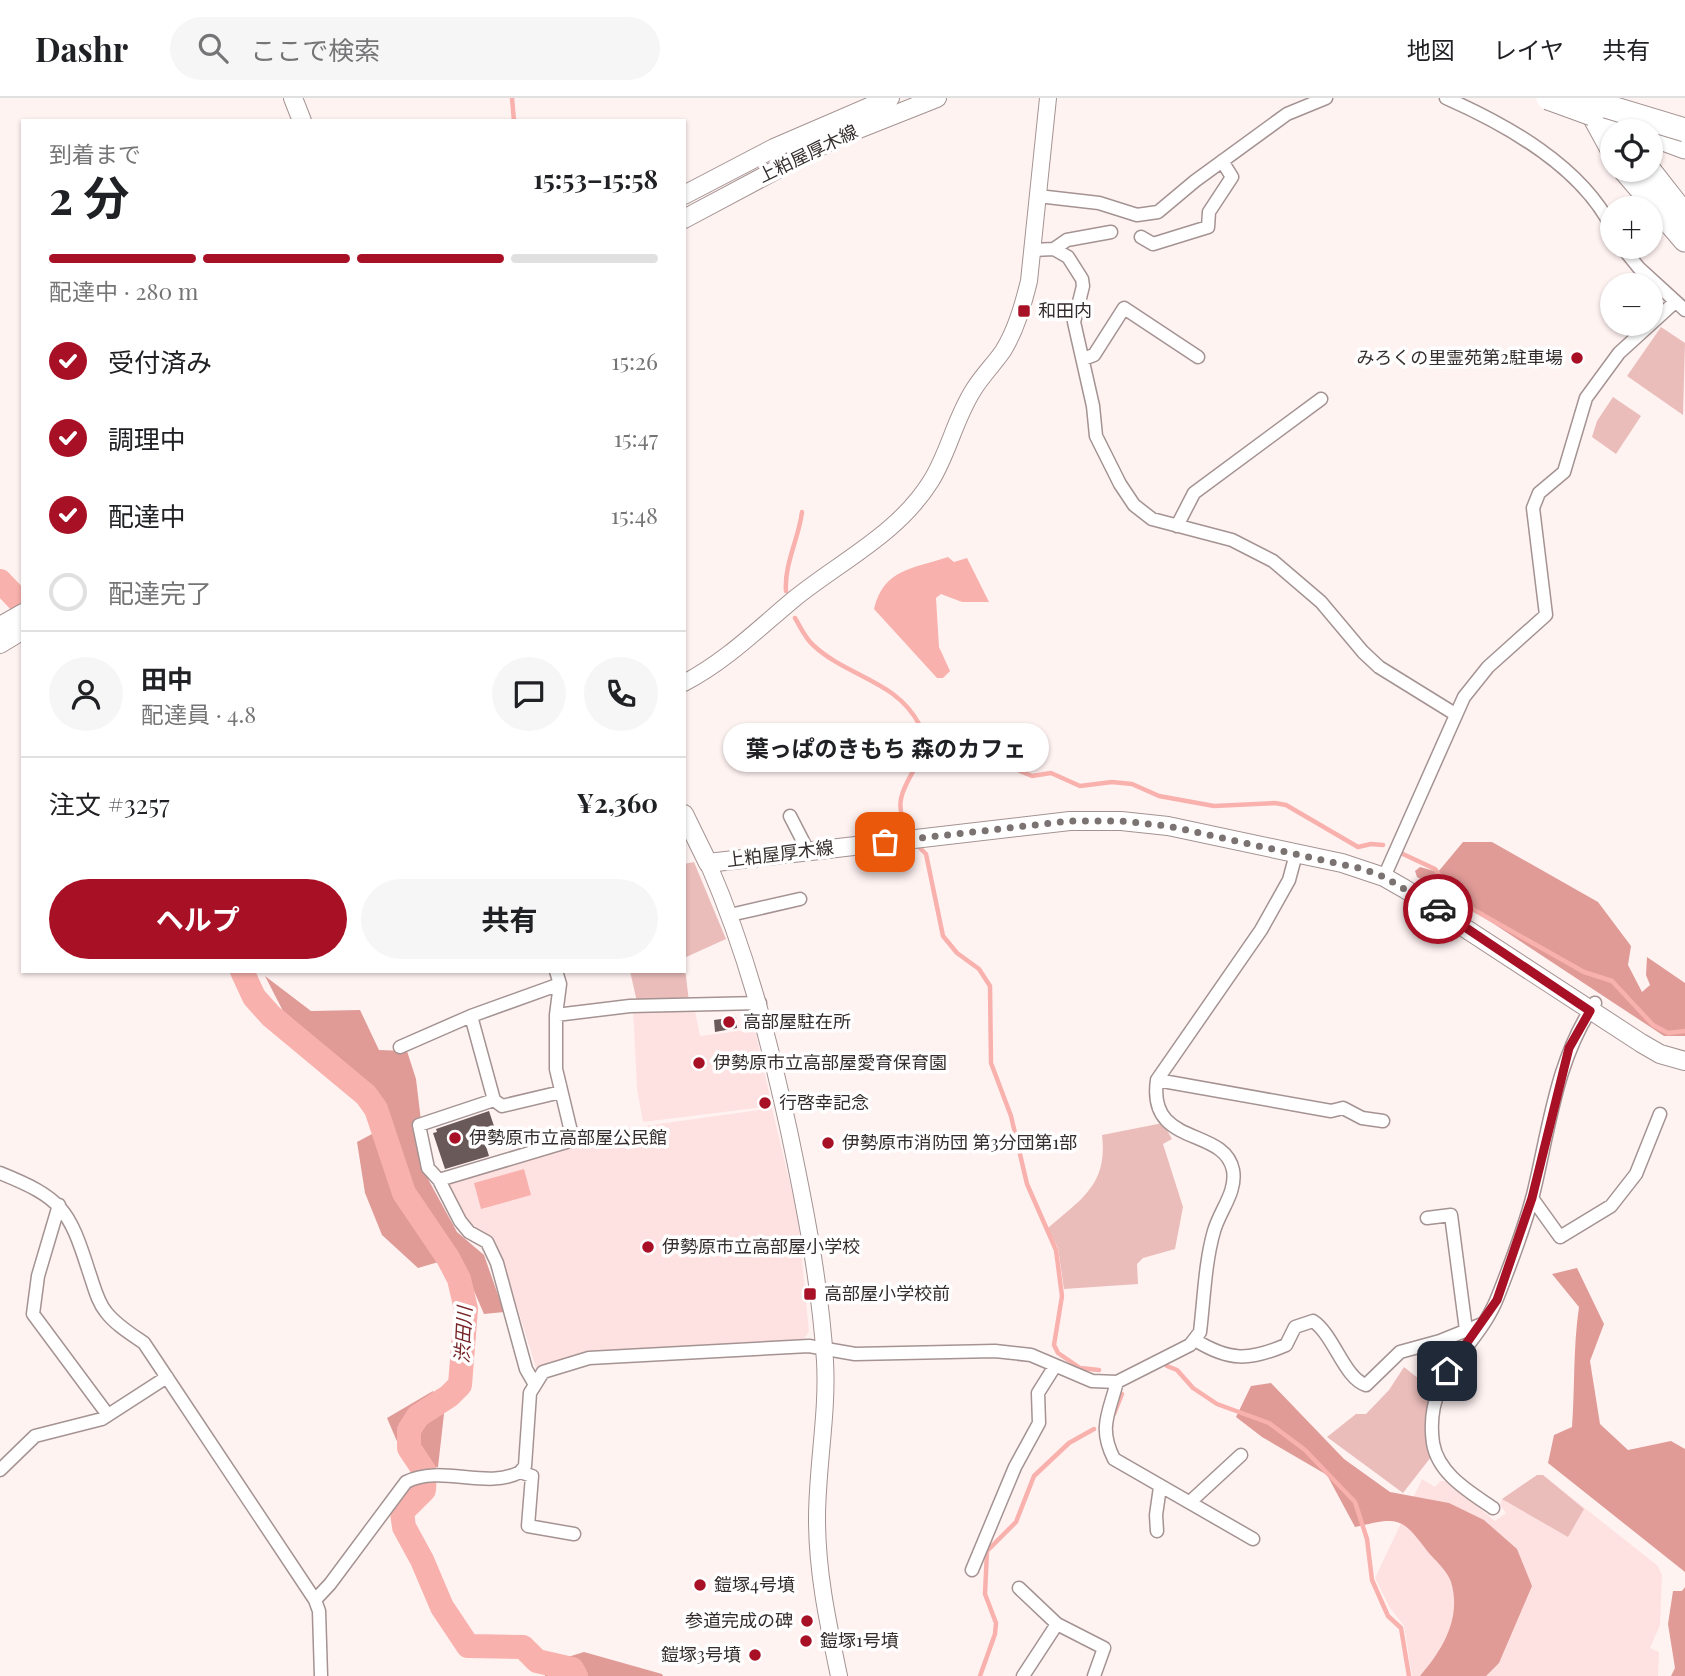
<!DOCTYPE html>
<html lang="ja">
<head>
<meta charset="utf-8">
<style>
	:root { --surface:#fff; --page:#f6f6f6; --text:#202124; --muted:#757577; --line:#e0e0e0; --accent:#a81026 }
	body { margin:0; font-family:"Playfair Display","Noto Sans JP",serif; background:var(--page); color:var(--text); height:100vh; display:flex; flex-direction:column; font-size:26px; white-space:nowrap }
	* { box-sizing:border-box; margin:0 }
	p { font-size:23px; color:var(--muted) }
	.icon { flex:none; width:38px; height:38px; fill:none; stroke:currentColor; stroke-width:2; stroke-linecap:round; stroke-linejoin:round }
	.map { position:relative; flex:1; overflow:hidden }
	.drawer { position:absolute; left:21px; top:21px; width:665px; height:854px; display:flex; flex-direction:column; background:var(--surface); border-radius:0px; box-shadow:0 2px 5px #0004 }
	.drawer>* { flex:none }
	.tools { position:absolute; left:1600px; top:21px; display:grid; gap:14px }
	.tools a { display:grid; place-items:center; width:63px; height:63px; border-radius:50%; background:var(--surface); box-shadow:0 2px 5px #0004; font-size:35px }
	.pin { position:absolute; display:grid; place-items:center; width:60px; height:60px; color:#fff; margin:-30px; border-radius:14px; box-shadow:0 4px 10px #0006 }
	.courier { position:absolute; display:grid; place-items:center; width:70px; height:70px; margin:-35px; border:5px solid #a81026; border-radius:50%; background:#fff; color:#222; box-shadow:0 2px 9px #0007 }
	.bubble { position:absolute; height:49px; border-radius:24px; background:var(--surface); box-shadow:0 2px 5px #0004; font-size:23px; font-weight:700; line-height:49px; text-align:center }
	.headline em { font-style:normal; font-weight:700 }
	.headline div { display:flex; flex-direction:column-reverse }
	.headline { display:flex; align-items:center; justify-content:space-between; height:119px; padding:0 28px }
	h1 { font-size:46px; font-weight:700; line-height:52px }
	.bar { display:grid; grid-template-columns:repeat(4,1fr); gap:10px 7px; align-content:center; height:84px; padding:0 28px }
	.bar i { height:9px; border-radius:5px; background:var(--line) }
	.bar .selected { background:var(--accent) }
	.bar p { grid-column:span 4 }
	.line { display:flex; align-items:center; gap:18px; padding:0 28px; border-top:2px solid var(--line) }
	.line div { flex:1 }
	.round { display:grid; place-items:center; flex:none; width:74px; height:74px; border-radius:37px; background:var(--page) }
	ol { padding:0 28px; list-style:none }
	li { display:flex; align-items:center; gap:21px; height:77px }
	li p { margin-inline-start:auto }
	li .icon { padding:7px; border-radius:50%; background:var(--accent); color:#fff; stroke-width:4 }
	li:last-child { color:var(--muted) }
	li i { width:38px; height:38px; border:4px solid var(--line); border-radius:50% }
	.action { display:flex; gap:14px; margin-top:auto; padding:14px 28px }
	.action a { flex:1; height:80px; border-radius:42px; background:var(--accent); color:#fff; font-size:28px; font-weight:700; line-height:80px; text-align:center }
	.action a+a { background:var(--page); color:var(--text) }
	header { display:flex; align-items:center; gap:42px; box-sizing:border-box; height:98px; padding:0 35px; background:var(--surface); border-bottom:2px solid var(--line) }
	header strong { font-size:33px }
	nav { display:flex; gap:38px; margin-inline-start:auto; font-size:24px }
	.search { width:490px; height:63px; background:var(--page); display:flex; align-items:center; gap:18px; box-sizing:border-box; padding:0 24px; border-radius:38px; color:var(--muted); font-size:26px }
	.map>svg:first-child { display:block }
	.built { fill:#fee2e1 }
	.green { fill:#eabdba }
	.forest { fill:#e09b97 }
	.water { fill:#f9b1ad }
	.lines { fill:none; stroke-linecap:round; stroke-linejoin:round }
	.stream { stroke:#f9b1ad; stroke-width:4.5 }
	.river { stroke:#f9b1ad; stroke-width:24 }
	.building { fill:#695958 }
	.minor-casing { stroke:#a49392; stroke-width:15 }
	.tertiary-casing { stroke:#a49392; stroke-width:18 }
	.secondary-casing { stroke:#a49392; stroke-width:20 }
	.motorway-casing { stroke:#a49392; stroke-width:25 }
	.minor { stroke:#fff; stroke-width:12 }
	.tertiary { stroke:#fff; stroke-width:16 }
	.secondary { stroke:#fff; stroke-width:18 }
	.motorway { stroke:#fff; stroke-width:23 }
	.motorway-bridge-casing { stroke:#a49392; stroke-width:25; stroke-linecap:butt }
	.motorway-bridge { stroke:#fff; stroke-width:23 }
	.done { stroke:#7b7272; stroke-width:7; stroke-dasharray:0 12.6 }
	.route { stroke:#a81026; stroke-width:9 }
	.poi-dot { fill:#a81026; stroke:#fff; stroke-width:2.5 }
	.labels { text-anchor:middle; stroke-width:7; stroke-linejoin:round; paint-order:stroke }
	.street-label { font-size:18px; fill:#342d2d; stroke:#fff }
	.poi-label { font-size:18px; fill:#342d2d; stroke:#fff; text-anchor:start }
	.water-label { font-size:19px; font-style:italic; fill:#772528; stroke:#fff }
</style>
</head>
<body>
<header>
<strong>Dashr</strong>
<div class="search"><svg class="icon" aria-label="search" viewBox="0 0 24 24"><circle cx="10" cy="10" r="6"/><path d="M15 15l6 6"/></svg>ここで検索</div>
<nav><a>地図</a><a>レイヤ</a><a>共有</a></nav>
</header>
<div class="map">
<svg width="1685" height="1578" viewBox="0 0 1685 1578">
	<rect width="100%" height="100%" fill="#fff3f2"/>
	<path class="built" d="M 686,910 L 695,913 L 700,938 L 755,931 L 772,1008 L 643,1024 L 637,991 L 633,911 Z
		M 772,1010 L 798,1119 L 809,1234 L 803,1242 L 583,1257 L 536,1270 L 502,1160 L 487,1138 L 468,1127 L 443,1085 L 579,1045 L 580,1037 Z
		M 1537,1377 L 1543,1377 L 1658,1468 L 1662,1477 L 1660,1527 L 1650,1550 L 1659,1554 L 1658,1578 L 1412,1578 L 1404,1528 L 1390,1510 L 1375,1480 L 1422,1381 L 1435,1389 L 1440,1383 L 1446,1383 L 1495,1423 L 1506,1415 L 1500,1407 L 1502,1401 Z"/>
	<path class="green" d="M 1661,229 L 1685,245 L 1683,317 L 1627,278 Z
		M 1613,299 L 1641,318 L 1616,356 L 1592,339 L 1597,323 Z
		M 694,764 L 726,841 L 684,860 L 684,766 Z
		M 684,861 L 689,904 L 637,904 L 630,873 L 684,873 Z
		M 1163,1025 L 1172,1041 L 1163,1046 L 1183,1109 L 1175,1151 L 1143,1160 L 1137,1166 L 1138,1186 L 1064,1191 L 1058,1150 L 1048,1130 C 1081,1101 1108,1087 1102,1037 Z
		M 1404,1269 L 1433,1292 C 1424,1311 1423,1340 1431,1359 L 1403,1395 L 1327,1339 L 1356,1316 L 1366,1316 L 1389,1292 Z
		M 1537,1377 L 1543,1377 L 1584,1411 L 1568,1439 L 1502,1401 Z"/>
	<path class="forest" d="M 1463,744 L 1492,744 L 1598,804 L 1631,848 L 1628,867 L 1642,894 L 1650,887 L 1646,877 L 1647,859 L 1685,885 L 1685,938 L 1664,938 L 1450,797 L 1417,779 L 1415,773 L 1420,769 L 1438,774 Z
		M 265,878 L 311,913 L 360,912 L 379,952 L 407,953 L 416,981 L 428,1081 L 457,1134 L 484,1157 L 504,1214 L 484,1216 L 459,1158 L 418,1170 L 382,1137 L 365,1095 L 357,1044 L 387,1028 L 375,993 L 283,913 Z
		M 1577,1170 L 1604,1226 L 1590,1263 L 1600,1326 L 1628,1352 L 1671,1343 L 1685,1351 L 1685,1474 L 1548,1365 L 1554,1337 L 1572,1329 C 1575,1289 1573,1249 1579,1209 L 1552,1176 Z
		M 1271,1285 L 1344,1361 L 1390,1394 L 1449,1405 L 1484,1422 L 1517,1451 L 1532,1488 L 1499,1565 L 1486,1578 L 1420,1578 C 1442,1552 1462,1521 1451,1484 C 1448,1474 1435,1462 1428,1454 C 1401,1418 1399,1419 1355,1429 L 1327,1377 L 1262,1339 L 1236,1319 L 1251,1288 Z
		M 433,1293 L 444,1316 L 438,1369 L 408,1369 L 387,1320 Z
		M 1685,1489 L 1685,1578 L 1671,1578 L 1675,1570 L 1668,1526 L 1673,1493 L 1682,1493 Z
		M 584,1554 L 662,1576 L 663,1578 L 545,1578 L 545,1566 Z"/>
	<path class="water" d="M 948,459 L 954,464 L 967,460 L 989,504 L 962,504 L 941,496 L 936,500 L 939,549 L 950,573 L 943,580 L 937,580 L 874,511 C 884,470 913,471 948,459 Z
		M 524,1071 L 531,1097 L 481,1111 L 474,1085 Z"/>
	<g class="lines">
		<path class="stream" d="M 512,0 L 514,23
			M 786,493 C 784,466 799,440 802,414
			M 795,520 C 800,528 805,540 813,547 C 847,579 896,582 919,626 C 939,664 883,689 906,726
			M 920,627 L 944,649 L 956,653 L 988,645 L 999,648 L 1020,673 L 1032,678 L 1051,675 L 1080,688 L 1112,684 L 1132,686 L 1159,698 L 1214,708 L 1275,705 L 1286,707 L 1358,749 L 1371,746 L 1383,747
			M 918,748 L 926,756 L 943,838 L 957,855 L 979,871 L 990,888 L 991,965 L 1011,1018 L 1027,1086 L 1056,1152 L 1062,1198 L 1054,1247 L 1058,1255 L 1080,1270 L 1099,1272
			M 1403,756 L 1435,771 L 1448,790 L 1467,808 L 1584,874 L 1612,883 L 1653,927 L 1668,935 L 1685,933
			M 1167,1268 L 1177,1272 L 1193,1290 L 1217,1306 L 1269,1325 L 1305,1352 L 1355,1404 L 1367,1441 L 1372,1482 L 1388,1518 L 1401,1530 L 1409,1578
			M 1114,1316 L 1122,1296
			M 980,1578 L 995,1536 L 996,1525 L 985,1496 L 987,1453 L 1016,1424 L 1034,1378 L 1069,1345 L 1094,1331"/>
		<path class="river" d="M 0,483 L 23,507
			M 242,873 L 254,899 L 271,918 L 366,997 L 376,1011 L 404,1095 L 448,1160 L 459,1181 L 466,1211 L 460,1287 L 449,1298 L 418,1318 L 409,1332 L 409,1350 L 425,1374 L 424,1392 L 402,1414 L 404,1429 L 422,1462 L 442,1509 L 468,1548 L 523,1549 L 537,1563 L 572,1571 L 576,1578"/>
	</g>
	<path class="building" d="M 736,919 L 737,930 L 715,934 L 714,922 Z
		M 489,1013 L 494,1028 L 481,1032 L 489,1058 L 445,1071 L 433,1035 L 437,1034 L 436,1031 Z"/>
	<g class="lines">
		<g class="minor-casing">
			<path id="minor" d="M 1446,0 C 1507,27 1581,68 1612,130
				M 1038,98 L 1099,105 L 1137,117 L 1158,114 L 1195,83 L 1287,16 L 1326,0
				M 1141,139 L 1153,146 L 1208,129 L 1209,114 L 1232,79 L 1222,63
				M 1622,149 L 1639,170 L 1685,212
				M 1054,151 L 1067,142 L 1111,134
				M 1032,152 L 1054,151 L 1068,159 L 1082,181 L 1083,188 L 1074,224 L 1093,308 L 1096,338 L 1120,386 L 1134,407 L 1152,421 L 1232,442 L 1273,463 L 1321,504 L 1363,554 L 1379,569 L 1455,616
				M 1083,261 L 1094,257 L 1124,210 L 1198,259
				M 1177,428 L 1194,395 L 1321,301
				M 790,718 L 808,753
				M 1384,779 L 1464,599 L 1488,569 L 1546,517 L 1533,410 L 1539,395 L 1564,374 L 1586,300 L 1619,255 L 1675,204
				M 730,817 L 800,801
				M 556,917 L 630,908 L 760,905
				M 471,918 L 494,1002 L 502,1008 L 561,994
				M 400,949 L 471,918 L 560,886 L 556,873
				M 1157,982 L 1331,1013 L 1343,1010 L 1362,1020 L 1383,1023
				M 494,1002 L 419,1027 L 428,1070 L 439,1082 L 460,1123 L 469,1134 L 487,1144 L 497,1165 L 526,1271 L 534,1285
				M 0,1075 C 62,1100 69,1111 89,1174 C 94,1188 97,1203 106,1214 C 116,1227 131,1236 144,1245 L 315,1502
				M 439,1082 L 573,1042 L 556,971 L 556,917 L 560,886
				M 1532,1100 L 1560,1139 L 1611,1108 L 1636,1076 L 1660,1016
				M 59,1107 L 38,1178 L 33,1216 L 108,1317
				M 1427,1120 L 1451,1117 L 1466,1232
				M 1195,1242 C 1229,1263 1249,1263 1286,1247 L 1295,1229 L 1313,1223 C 1334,1237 1344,1280 1366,1287 L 1400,1254 L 1440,1243 L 1482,1226
				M 1117,1284 C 1109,1315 1098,1330 1114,1361 L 1253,1441
				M 0,1372 L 35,1338 L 102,1321 L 167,1279
				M 520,1374 L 532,1378 L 528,1428 L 574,1436
				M 1190,1404 L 1241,1357
				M 1493,1410 C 1470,1394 1438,1376 1433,1345 C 1423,1276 1477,1253 1498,1198 C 1511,1165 1524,1131 1533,1097 C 1549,1032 1556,961 1595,905
				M 1157,1433 L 1156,1417 L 1160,1389
				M 972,1472 L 1015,1369 L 1039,1325 L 1038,1295 L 1055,1268
				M 1019,1490 L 1057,1526 L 1104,1550 L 1094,1578
				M 321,1578 L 319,1513 L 315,1502 L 330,1486 L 406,1384 C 441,1366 487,1392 520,1374 L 525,1368 L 530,1295 L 543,1274 L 589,1260 L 809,1248 L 855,1256 L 995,1253 L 1031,1257 L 1092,1283 L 1117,1284 L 1190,1247 L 1200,1234 C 1204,1201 1205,1164 1214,1133 C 1220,1112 1237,1094 1233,1072 C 1224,1028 1147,1050 1157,982 L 1261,832 L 1289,782 L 1296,756
				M 1023,1578 L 1057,1526"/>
		</g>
		<g class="tertiary-casing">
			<path id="tertiary" d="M 684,585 C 726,563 758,531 794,501 C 841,463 898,436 931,383 C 949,354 955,320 974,291 C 982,278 994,266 1003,253 C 1016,232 1023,207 1029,183 L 1048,0
				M 708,765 C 747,855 768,938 789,1033 C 805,1109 820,1185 825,1263 C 828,1316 817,1368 817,1421 C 817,1475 828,1525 839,1578"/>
		</g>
		<g class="secondary-casing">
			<path id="secondary" d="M 293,0 L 302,23
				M 684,97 L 774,50 L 890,0
				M 684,121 L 836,40 L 937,0
				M 0,528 L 23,515
				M 0,546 L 23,532
				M 684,716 L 708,765 L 1070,723 L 1121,723 L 1168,728 L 1342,765 L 1384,779 L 1405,791 L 1641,945 L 1660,956 L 1685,963"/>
		</g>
		<g class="motorway-casing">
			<path id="motorway" d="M 1584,0 L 1612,51
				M 1606,0 L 1624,33
				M 1650,36 L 1685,49
				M 1625,72 L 1685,142
				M 1649,72 L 1685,118"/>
		</g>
		<use href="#minor" class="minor"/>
		<use href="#tertiary" class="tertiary"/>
		<use href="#secondary" class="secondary"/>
		<use href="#motorway" class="motorway"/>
		<g class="motorway-bridge-casing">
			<path id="motorway-bridge" d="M 1548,0 L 1592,16
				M 1579,0 L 1685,32"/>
		</g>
		<use href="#motorway-bridge" class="motorway-bridge"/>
	</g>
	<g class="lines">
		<path class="done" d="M 885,744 L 1070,723 L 1121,723 L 1168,728 L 1363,771 L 1384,779 L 1438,811"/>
		<path class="route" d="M 1438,811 L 1590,913 L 1569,950 L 1532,1100 L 1497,1202 L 1447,1273"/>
	</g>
	<g class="poi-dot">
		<rect x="1017" y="206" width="14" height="14" rx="3.5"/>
		<circle cx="1577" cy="260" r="7"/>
		<circle cx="729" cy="924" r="7"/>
		<circle cx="699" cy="965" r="7"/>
		<circle cx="765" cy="1005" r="7"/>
		<circle cx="455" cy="1040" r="7"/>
		<circle cx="828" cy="1045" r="7"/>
		<circle cx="648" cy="1149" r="7"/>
		<rect x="803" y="1189" width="14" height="14" rx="3.5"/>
		<circle cx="700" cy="1487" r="7"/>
		<circle cx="807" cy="1523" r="7"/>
		<circle cx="806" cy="1543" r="7"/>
		<circle cx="755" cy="1557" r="7"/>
	</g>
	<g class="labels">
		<g class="street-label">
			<text transform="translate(808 56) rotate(-26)" y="6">上粕屋厚木線</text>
			<text transform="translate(780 756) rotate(-7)" y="6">上粕屋厚木線</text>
		</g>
		<g class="poi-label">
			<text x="1038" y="219">和田内</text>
			<text x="1563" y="266" text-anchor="end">みろくの里霊苑第2駐車場</text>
			<text x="743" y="930">高部屋駐在所</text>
			<text x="713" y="971">伊勢原市立高部屋愛育保育園</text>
			<text x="779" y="1011">行啓幸記念</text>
			<text x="469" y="1046">伊勢原市立高部屋公民館</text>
			<text x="842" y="1051">伊勢原市消防団 第3分団第1部</text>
			<text x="662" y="1155">伊勢原市立高部屋小学校</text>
			<text x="824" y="1202">高部屋小学校前</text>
			<text x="714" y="1493">鎧塚4号墳</text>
			<text x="793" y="1529" text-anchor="end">参道完成の碑</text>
			<text x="820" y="1549">鎧塚1号墳</text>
			<text x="741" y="1563" text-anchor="end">鎧塚3号墳</text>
		</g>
		<g class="water-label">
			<text transform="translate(463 1237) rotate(-87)" y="7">渋田川</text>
		</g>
	</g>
</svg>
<div class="tools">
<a><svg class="icon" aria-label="locate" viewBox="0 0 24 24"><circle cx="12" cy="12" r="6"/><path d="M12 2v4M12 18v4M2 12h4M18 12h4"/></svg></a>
<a>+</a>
<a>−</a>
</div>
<div class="pin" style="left:885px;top:744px;background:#ea580c"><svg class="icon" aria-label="bag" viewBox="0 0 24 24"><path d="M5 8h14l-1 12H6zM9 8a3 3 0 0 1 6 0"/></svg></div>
<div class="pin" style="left:1447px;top:1273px;background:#1f2937"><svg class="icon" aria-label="home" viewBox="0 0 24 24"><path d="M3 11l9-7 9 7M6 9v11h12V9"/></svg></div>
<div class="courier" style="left:1438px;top:811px"><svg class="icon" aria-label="car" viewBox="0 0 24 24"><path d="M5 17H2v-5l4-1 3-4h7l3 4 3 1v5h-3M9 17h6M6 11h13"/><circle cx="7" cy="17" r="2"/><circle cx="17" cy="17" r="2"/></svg></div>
<div class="bubble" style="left:723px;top:625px;width:326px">葉っぱのきもち 森のカフェ</div>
<section class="drawer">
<div class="headline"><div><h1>2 分</h1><p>到着まで</p></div><em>15:53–15:58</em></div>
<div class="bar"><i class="selected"></i><i class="selected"></i><i class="selected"></i><i></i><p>配達中 · 280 m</p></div>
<ol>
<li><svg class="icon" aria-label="check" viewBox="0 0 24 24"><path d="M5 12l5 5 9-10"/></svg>受付済み<p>15:26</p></li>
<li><svg class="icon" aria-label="check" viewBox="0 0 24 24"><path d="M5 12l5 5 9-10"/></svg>調理中<p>15:47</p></li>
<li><svg class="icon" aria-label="check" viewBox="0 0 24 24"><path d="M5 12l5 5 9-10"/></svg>配達中<p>15:48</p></li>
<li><i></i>配達完了</li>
</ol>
<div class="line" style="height:126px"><a class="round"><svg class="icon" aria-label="person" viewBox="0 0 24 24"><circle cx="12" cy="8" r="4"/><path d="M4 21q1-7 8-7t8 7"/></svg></a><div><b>田中</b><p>配達員 · 4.8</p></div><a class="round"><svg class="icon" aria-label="chat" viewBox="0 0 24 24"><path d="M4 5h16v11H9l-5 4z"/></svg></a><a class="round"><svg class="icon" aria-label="phone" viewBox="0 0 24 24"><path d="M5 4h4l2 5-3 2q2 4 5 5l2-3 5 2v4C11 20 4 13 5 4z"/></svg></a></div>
<div class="line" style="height:91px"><div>注文 #3257</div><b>¥2,360</b></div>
<div class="action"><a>ヘルプ</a><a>共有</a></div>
</section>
</div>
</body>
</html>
